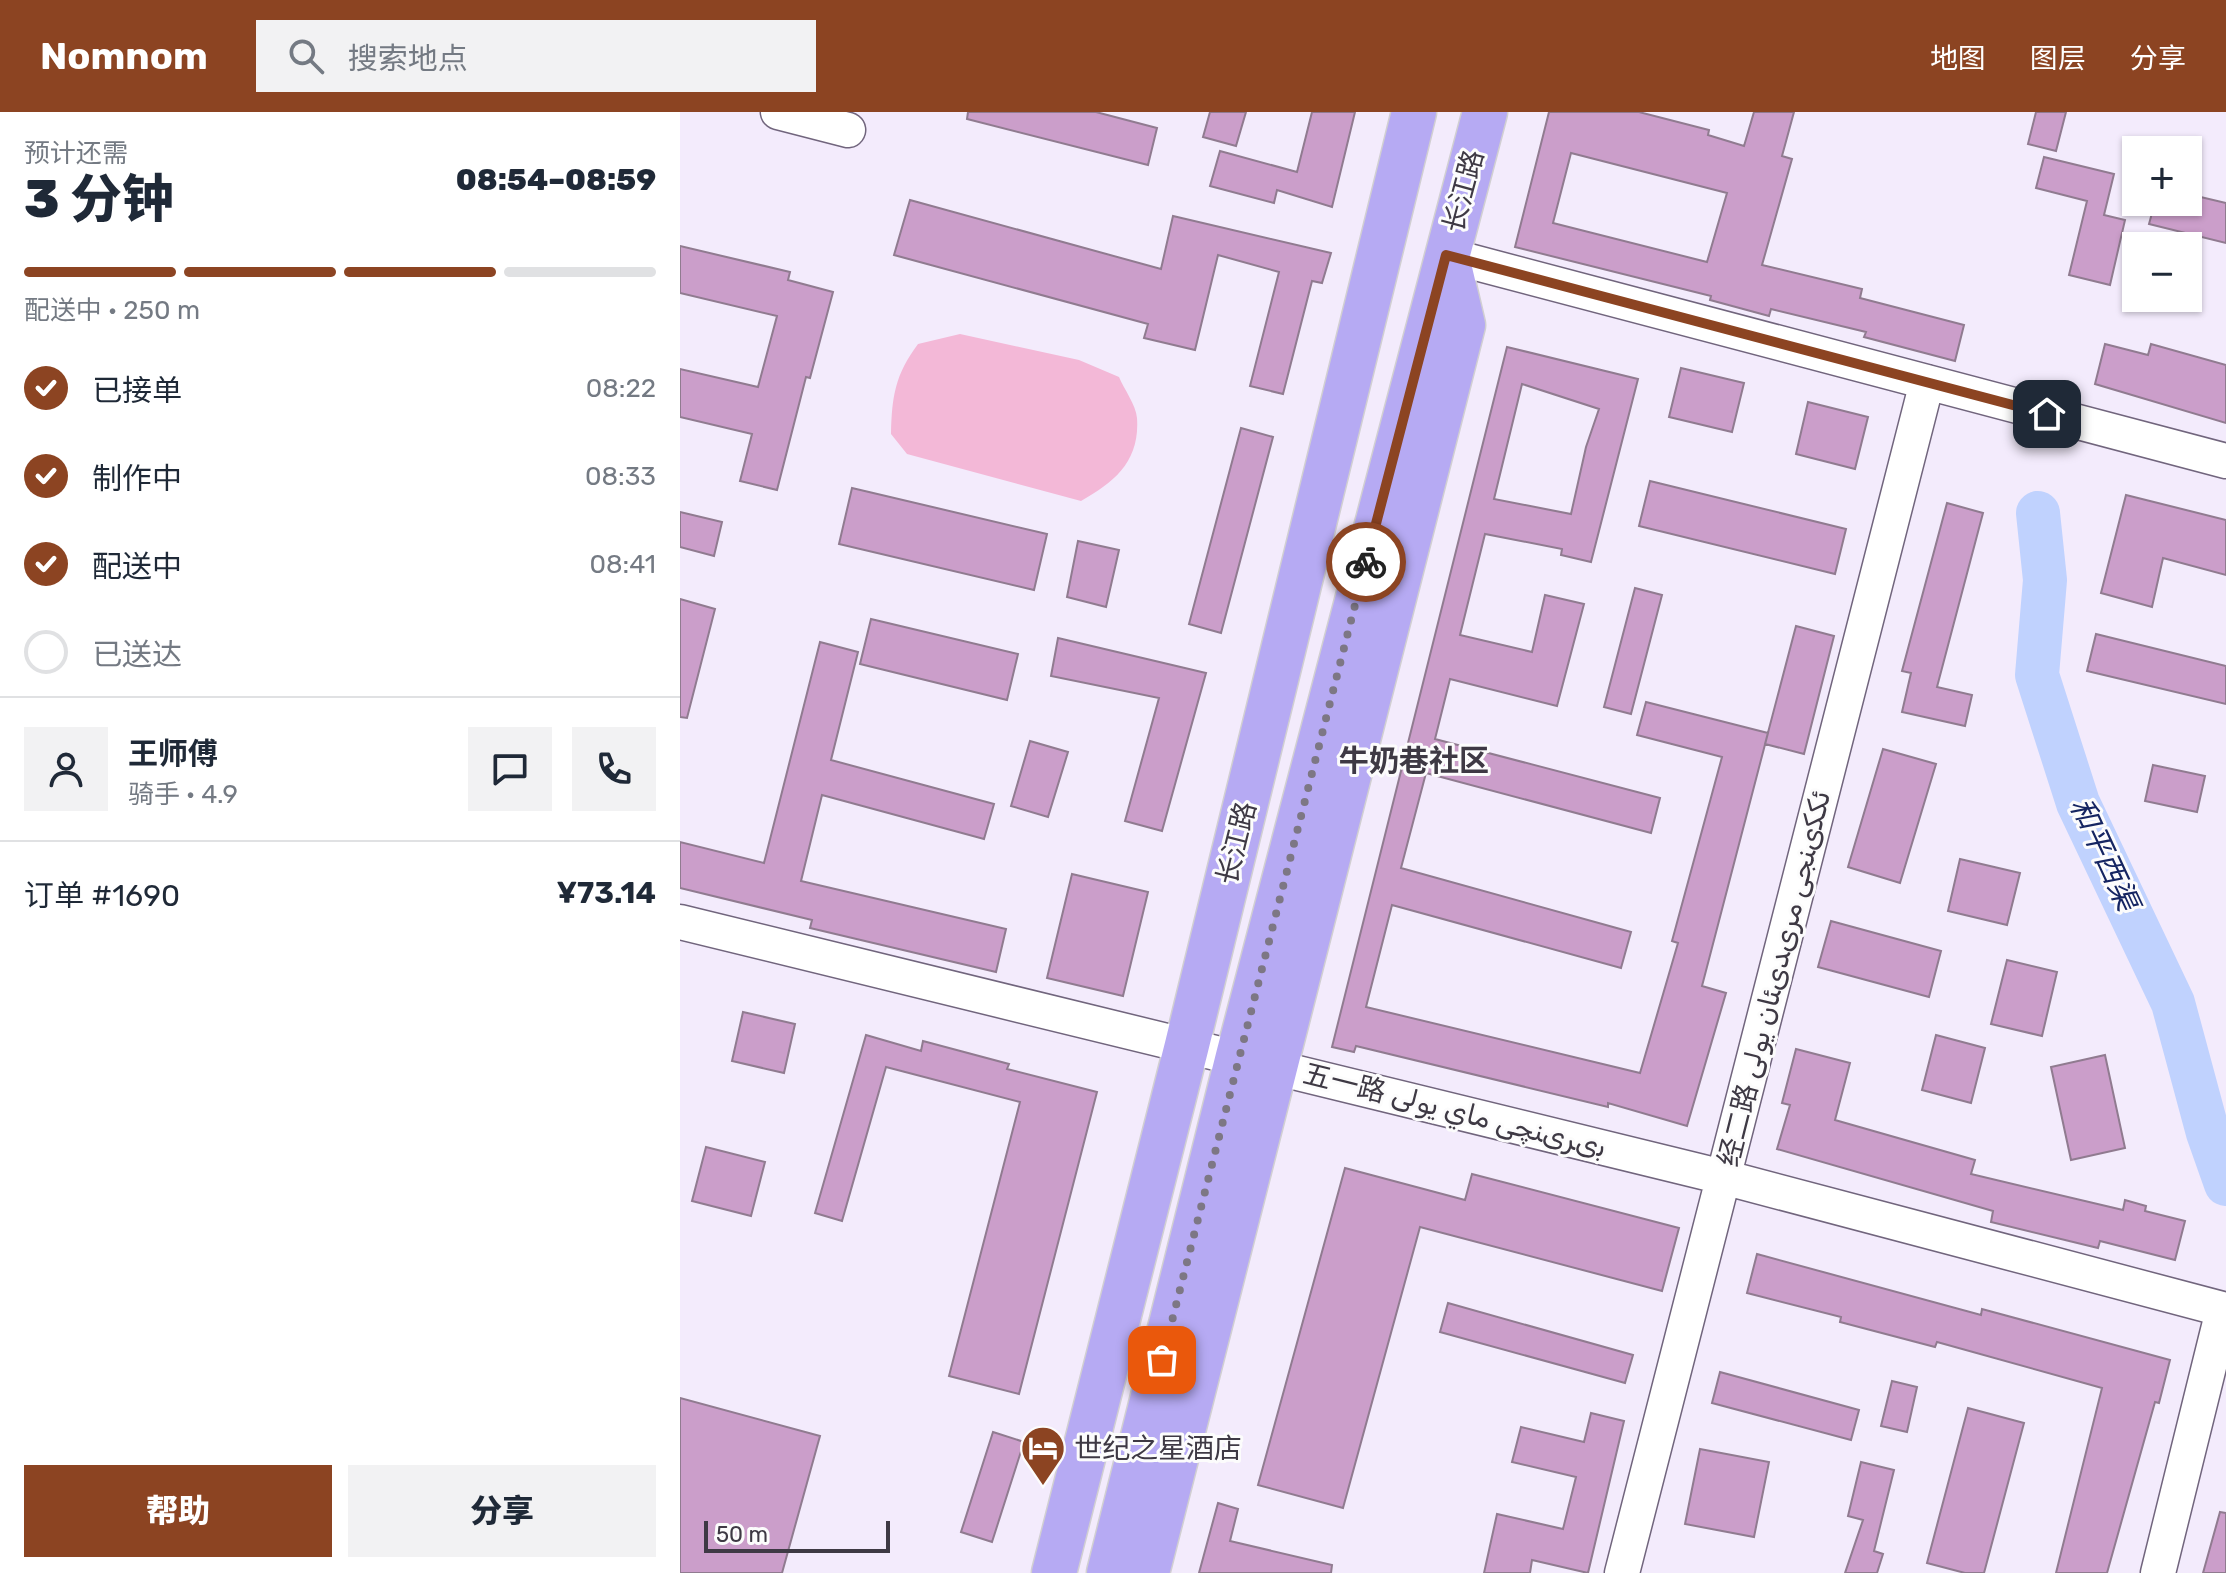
<!DOCTYPE html>
<html lang="zh">
<head>
<meta charset="utf-8">
<style>
	:root { --surface:#fff; --page:#f2f2f3; --text:#1f2937; --muted:#747a83; --line:#e0e1e3; --accent:#8c4422 }
	body { margin:0; font-family:Rubik,"Noto Sans Arabic","Noto Sans SC",sans-serif; background:var(--page); color:var(--text); height:100vh; display:flex; flex-direction:column; font-size:30px; white-space:nowrap }
	* { box-sizing:border-box; margin:0 }
	p { font-size:26px; color:var(--muted) }
	.icon { flex:none; width:44px; height:44px; fill:none; stroke:currentColor; stroke-width:2; stroke-linecap:round; stroke-linejoin:round }
	.map { position:relative; flex:1; overflow:hidden }
	.panel { display:flex; flex-direction:column; background:var(--surface); width:680px }
	.panel>* { flex:none }
	.tools { position:absolute; left:1442px; top:24px; display:grid; gap:16px }
	.tools a { display:grid; place-items:center; width:80px; height:80px; border-radius:0px; background:var(--surface); box-shadow:0 2px 6px #0004; font-size:40px }
	.scale { position:absolute; left:24px; bottom:20px; width:186px; box-sizing:border-box; padding-left:8px; border:4px solid #3e3944; border-top:0; font-size:22px; line-height:28px; white-space:nowrap; color:#3e3944; -webkit-text-stroke:6px #fcfcfc; paint-order:stroke }
	.pin { position:absolute; display:grid; place-items:center; width:68px; height:68px; color:#fff; margin:-34px; border-radius:16px; box-shadow:0 4px 12px #0006 }
	.courier { position:absolute; display:grid; place-items:center; width:80px; height:80px; margin:-40px; border:6px solid #8c4422; border-radius:50%; background:#fff; color:#222; box-shadow:0 2px 10px #0007 }
	.headline em { font-style:normal; font-weight:800 }
	.headline div { display:flex; flex-direction:column-reverse }
	.headline { display:flex; align-items:center; justify-content:space-between; height:136px; padding:0 24px }
	h1 { font-size:52px; font-weight:800; line-height:60px }
	.bar { display:grid; grid-template-columns:repeat(4,1fr); gap:12px 8px; align-content:center; height:96px; padding:0 24px }
	.bar i { height:10px; border-radius:6px; background:var(--line) }
	.bar .active { background:var(--accent) }
	.bar p { grid-column:span 4 }
	.line { display:flex; align-items:center; gap:20px; padding:0 24px; border-top:2px solid var(--line) }
	.line div { flex:1 }
	.round { display:grid; place-items:center; flex:none; width:84px; height:84px; border-radius:0px; background:var(--page) }
	ol { padding:0 24px; list-style:none }
	li { display:flex; align-items:center; gap:24px; height:88px }
	li p { margin-inline-start:auto }
	li .icon { padding:8px; border-radius:50%; background:var(--accent); color:#fff; stroke-width:4 }
	li:last-child { color:var(--muted) }
	li i { width:44px; height:44px; border:4px solid var(--line); border-radius:50% }
	.cta { display:flex; gap:16px; margin-top:auto; padding:16px 24px }
	.cta a { flex:1; height:92px; border-radius:0px; background:var(--accent); color:#fff; font-size:32px; font-weight:800; line-height:92px; text-align:center }
	.cta a+a { background:var(--page); color:var(--text) }
	header { display:flex; align-items:center; gap:48px; box-sizing:border-box; height:112px; padding:0 40px; background:var(--accent); color:#fff }
	header strong { font-size:38px }
	nav { display:flex; gap:44px; margin-inline-start:auto; font-size:28px }
	.search { width:560px; height:72px; background:var(--page); display:flex; align-items:center; gap:20px; box-sizing:border-box; padding:0 28px; border-radius:0px; color:var(--muted); font-size:30px }
	main { display:flex; flex:1; min-height:0 }
	.map>svg:first-child { display:block }
	.garden { fill:#f3b8d7 }
	.lines { fill:none; stroke-linecap:round; stroke-linejoin:round }
	.river { stroke:#c0d2fe; stroke-width:44 }
	.building { fill:#cb9eca; stroke:#907b90; stroke-width:2; fill-rule:evenodd }
	.minor-casing { stroke:#71657d; stroke-width:37 }
	.major-casing { stroke:#d1cfd2; stroke-width:47 }
	.minor { stroke:#fff; stroke-width:34 }
	.major { stroke:#b6aaf3; stroke-width:44 }
	.done { stroke:#7d7784; stroke-width:8; stroke-dasharray:0 14.4 }
	.route { stroke:#8c4422; stroke-width:10 }
	.labels { text-anchor:middle; stroke-width:6; stroke-linejoin:round; paint-order:stroke }
	.street-label { font-size:28px; fill:#3e3944; stroke:#fcfcfc }
	.poi-label { font-size:28px; fill:#3e3944; stroke:#fcfcfc; text-anchor:start }
	.neighbourhood-label { font-size:30px; font-weight:bold; fill:#3e3944; stroke:#fcfcfc }
	.water-label { font-size:30px; font-style:italic; fill:#152562; stroke:#fcfcfc }
</style>
</head>
<body>
<header>
<strong>Nomnom</strong>
<div class="search"><svg class="icon" aria-label="search" viewBox="0 0 24 24"><circle cx="10" cy="10" r="6"/><path d="M15 15l6 6"/></svg>搜索地点</div>
<nav><a>地图</a><a>图层</a><a>分享</a></nav>
</header>
<main>
<section class="panel">
<div class="headline"><div><h1>3 分钟</h1><p>预计还需</p></div><em>08:54–08:59</em></div>
<div class="bar"><i class="active"></i><i class="active"></i><i class="active"></i><i></i><p>配送中 · 250 m</p></div>
<ol>
<li><svg class="icon" aria-label="check" viewBox="0 0 24 24"><path d="M5 12l5 5 9-10"/></svg>已接单<p>08:22</p></li>
<li><svg class="icon" aria-label="check" viewBox="0 0 24 24"><path d="M5 12l5 5 9-10"/></svg>制作中<p>08:33</p></li>
<li><svg class="icon" aria-label="check" viewBox="0 0 24 24"><path d="M5 12l5 5 9-10"/></svg>配送中<p>08:41</p></li>
<li><i></i>已送达</li>
</ol>
<div class="line" style="height:144px"><a class="round"><svg class="icon" aria-label="person" viewBox="0 0 24 24"><circle cx="12" cy="8" r="4"/><path d="M4 21q1-7 8-7t8 7"/></svg></a><div><b>王师傅</b><p>骑手 · 4.9</p></div><a class="round"><svg class="icon" aria-label="chat" viewBox="0 0 24 24"><path d="M4 5h16v11H9l-5 4z"/></svg></a><a class="round"><svg class="icon" aria-label="phone" viewBox="0 0 24 24"><path d="M5 4h4l2 5-3 2q2 4 5 5l2-3 5 2v4C11 20 4 13 5 4z"/></svg></a></div>
<div class="line" style="height:104px"><div>订单 #1690</div><b>¥73.14</b></div>
<div class="cta"><a>帮助</a><a>分享</a></div>
</section>
<div class="map">
<svg width="1546" height="1461" viewBox="0 0 1546 1461">
	<rect width="100%" height="100%" fill="#f3ebfc"/>
	<path class="garden" d="M 280,222 L 399,248 L 439,265 C 444,277 456,293 457,306 C 460,349 435,370 401,389 L 227,342 L 211,322 C 212,284 215,263 238,232 Z"/>
	<g class="lines">
		<path class="river" d="M 1358,401 L 1365,468 L 1357,563 L 1398,691 L 1493,891 L 1528,1021 L 1546,1072"/>
	</g>
	<path class="building" d="M 288,0 L 416,0 L 477,16 L 468,53 L 287,7 Z
		M 530,0 L 566,0 L 556,34 L 523,25 Z
		M 632,0 L 675,0 L 652,95 L 597,78 L 594,91 L 530,74 L 540,39 L 617,60 Z
		M 869,0 L 959,0 L 1029,18 L 1028,23 L 1064,34 L 1074,0 L 1114,0 L 1102,44 L 1112,47 L 1082,153 L 1182,177 L 1180,186 L 1284,213 L 1275,249 L 1184,225 L 1186,220 L 1091,197 L 1089,204 L 1030,188 L 1031,184 L 835,135 ZM 891,41 L 1047,81 L 1027,150 L 873,111 Z
		M 1356,0 L 1386,0 L 1376,39 L 1348,32 Z
		M 1364,45 L 1434,62 L 1424,103 L 1445,108 L 1430,173 L 1389,163 L 1407,89 L 1356,76 Z
		M 1508,82 L 1546,91 L 1546,131 L 1469,112 L 1475,90 L 1508,90 Z
		M 230,88 L 481,157 L 493,104 L 651,141 L 642,171 L 632,169 L 603,282 L 570,274 L 599,160 L 538,143 L 515,238 L 464,226 L 468,212 L 214,143 Z
		M 0,134 L 110,160 L 108,168 L 153,180 L 130,266 L 126,265 L 97,378 L 60,369 L 72,322 L 0,305 L 0,257 L 78,275 L 97,204 L 0,181 Z
		M 1425,232 L 1468,243 L 1471,232 L 1546,253 L 1546,311 L 1415,272 Z
		M 827,235 L 958,267 L 911,450 L 881,443 L 882,437 L 805,422 L 780,523 L 852,540 L 865,483 L 904,492 L 877,594 L 770,567 L 755,627 L 980,686 L 971,721 L 746,661 L 721,756 L 951,820 L 941,856 L 712,793 L 686,895 L 960,961 L 998,831 L 992,829 L 1042,645 L 957,623 L 966,590 L 1088,621 L 1022,874 L 1046,881 L 1007,1014 L 928,991 L 928,995 L 676,934 L 674,940 L 652,935 ZM 842,272 L 919,297 L 906,335 L 891,402 L 814,387 Z
		M 1001,256 L 1064,271 L 1052,320 L 989,305 Z
		M 1128,290 L 1188,305 L 1175,357 L 1116,342 Z
		M 561,316 L 593,325 L 541,521 L 509,512 Z
		M 970,369 L 1166,417 L 1155,462 L 959,414 Z
		M 172,376 L 367,422 L 354,478 L 159,432 Z
		M 1446,383 L 1546,408 L 1546,463 L 1483,446 L 1472,495 L 1421,481 Z
		M 1267,391 L 1303,401 L 1257,575 L 1292,583 L 1285,614 L 1222,600 L 1231,561 L 1222,559 Z
		M 0,400 L 42,410 L 34,444 L 0,435 Z
		M 398,429 L 439,438 L 426,495 L 387,485 Z
		M 955,476 L 982,483 L 951,602 L 924,595 Z
		M 0,487 L 35,497 L 7,606 L 0,605 Z
		M 191,507 L 338,542 L 327,588 L 180,552 Z
		M 1116,514 L 1154,524 L 1124,642 L 1085,632 Z
		M 1416,522 L 1546,554 L 1546,592 L 1407,559 Z
		M 378,526 L 526,561 L 482,719 L 445,709 L 479,586 L 371,564 Z
		M 140,530 L 178,540 L 151,648 L 314,692 L 304,727 L 142,683 L 121,769 L 326,817 L 316,860 L 130,816 L 132,808 L 0,776 L 0,730 L 84,751 Z
		M 350,629 L 388,640 L 368,705 L 331,694 Z
		M 1203,637 L 1256,652 L 1220,771 L 1168,755 Z
		M 1473,653 L 1525,664 L 1517,700 L 1465,689 Z
		M 1280,747 L 1340,761 L 1327,813 L 1268,799 Z
		M 392,762 L 468,780 L 443,884 L 367,866 Z
		M 1151,809 L 1261,839 L 1249,885 L 1138,855 Z
		M 1327,848 L 1377,860 L 1362,924 L 1311,912 Z
		M 63,900 L 115,912 L 104,961 L 52,949 Z
		M 186,923 L 241,939 L 243,929 L 329,952 L 327,957 L 417,980 L 339,1282 L 269,1264 L 340,990 L 206,955 L 162,1109 L 135,1101 Z
		M 1256,923 L 1305,936 L 1291,991 L 1242,978 Z
		M 1116,937 L 1170,951 L 1155,1008 L 1295,1048 L 1291,1062 L 1443,1098 L 1445,1088 L 1466,1094 L 1465,1099 L 1505,1109 L 1495,1148 L 1420,1129 L 1418,1136 L 1311,1110 L 1313,1099 L 1097,1037 L 1110,993 L 1102,991 Z
		M 1425,943 L 1445,1036 L 1391,1048 L 1371,955 Z
		M 26,1035 L 85,1050 L 71,1104 L 12,1089 Z
		M 665,1056 L 785,1088 L 792,1062 L 999,1116 L 982,1179 L 740,1115 L 663,1396 L 578,1373 Z
		M 1077,1142 L 1301,1203 L 1302,1197 L 1490,1248 L 1479,1291 L 1475,1290 L 1427,1461 L 1376,1461 L 1422,1276 L 1257,1230 L 1255,1235 L 1160,1210 L 1161,1205 L 1067,1181 Z
		M 768,1191 L 953,1243 L 945,1271 L 760,1220 Z
		M 1040,1260 L 1179,1298 L 1171,1328 L 1032,1291 Z
		M 1212,1269 L 1237,1275 L 1227,1320 L 1201,1314 Z
		M 0,1286 L 140,1324 L 102,1461 L 0,1461 Z
		M 1288,1296 L 1344,1311 L 1304,1461 L 1285,1461 L 1247,1451 Z
		M 911,1301 L 944,1309 L 908,1461 L 852,1448 L 850,1461 L 804,1461 L 817,1402 L 883,1417 L 896,1365 L 832,1350 L 841,1315 L 904,1330 Z
		M 313,1320 L 344,1330 L 312,1430 L 281,1420 Z
		M 1020,1337 L 1089,1350 L 1074,1425 L 1005,1412 Z
		M 1181,1350 L 1214,1358 L 1194,1439 L 1203,1442 L 1197,1461 L 1165,1461 L 1183,1408 L 1168,1404 Z
		M 538,1391 L 558,1397 L 550,1429 L 652,1453 L 651,1461 L 519,1461 Z
		M 1540,1400 L 1546,1401 L 1546,1461 L 1523,1461 Z"/>
	<g class="lines">
		<g class="minor-casing">
			<path id="minor" d="M 98,0 L 168,18
				M 766,143 L 1546,349
				M 0,810 L 1043,1065 L 1546,1198
				M 942,1461 L 1247,270
				M 1478,1461 L 1543,1198"/>
		</g>
		<g class="major-casing">
			<path id="major" d="M 374,1461 L 507,933 L 734,0
				M 429,1461 L 558,944 L 805,0
				M 467,1461 L 783,213 L 768,149"/>
		</g>
		<use href="#minor" class="minor"/>
		<use href="#major" class="major"/>
	</g>
	<g class="lines">
		<path class="done" d="M 482,1248 L 686,450"/>
		<path class="route" d="M 686,450 L 766,143 L 1367,302"/>
	</g>
	<defs>
		<g id="hotel-pin" transform="scale(2.3)"><path d="M0 17L-7.5 6A9.5 9.5 0 1 1 7.5 6Z" fill="#8c4422" stroke="#fcfcfc"/><path d="M-6-4.5h1.5V1H6V5H4.5V3h-9V5H-6ZM-4 0a1.8 1.8 0 1 1 3.6 0ZM.5 0V-2.5h3Q6-2.5 6 0Z" fill="#fff"/></g>
	</defs>
	<g fill-rule="evenodd">
		<use href="#hotel-pin" x="363" y="1336"/>
	</g>
	<g class="labels">
		<g class="street-label">
			<text transform="translate(783 79) rotate(-75)" y="10">长江路</text>
			<text transform="translate(556 731) rotate(-76)" y="10">长江路</text>
			<text transform="translate(1094 866) rotate(-76)" y="10">经二路 ئككىنجى مرىدىئان يولى</text>
			<text transform="translate(775 998) rotate(14)" y="10">五一路 بىرىنچى ماي يولى</text>
		</g>
		<g class="poi-label">
			<text x="394" y="1346">世纪之星酒店</text>
		</g>
		<g class="neighbourhood-label">
			<text x="734" y="659">牛奶巷社区</text>
		</g>
		<g class="water-label">
			<text transform="translate(1424 742) rotate(65)" y="10">和平西渠</text>
		</g>
	</g>
</svg>
<div class="tools">
<a>+</a>
<a>−</a>
</div>
<div class="scale">50 m</div>
<div class="pin" style="left:482px;top:1248px;background:#ea580c"><svg class="icon" aria-label="bag" viewBox="0 0 24 24"><path d="M5 8h14l-1 12H6zM9 8a3 3 0 0 1 6 0"/></svg></div>
<div class="pin" style="left:1367px;top:302px;background:#1f2937"><svg class="icon" aria-label="home" viewBox="0 0 24 24"><path d="M3 11l9-7 9 7M6 9v11h12V9"/></svg></div>
<div class="courier" style="left:686px;top:450px"><svg class="icon" aria-label="bike" viewBox="0 0 24 24"><circle cx="6" cy="16" r="4"/><circle cx="18" cy="16" r="4"/><path d="M6 16l4-8h5l3 8M10 8l3 8H6M13 5h3"/></svg></div>
</div>
</main>
</body>
</html>
